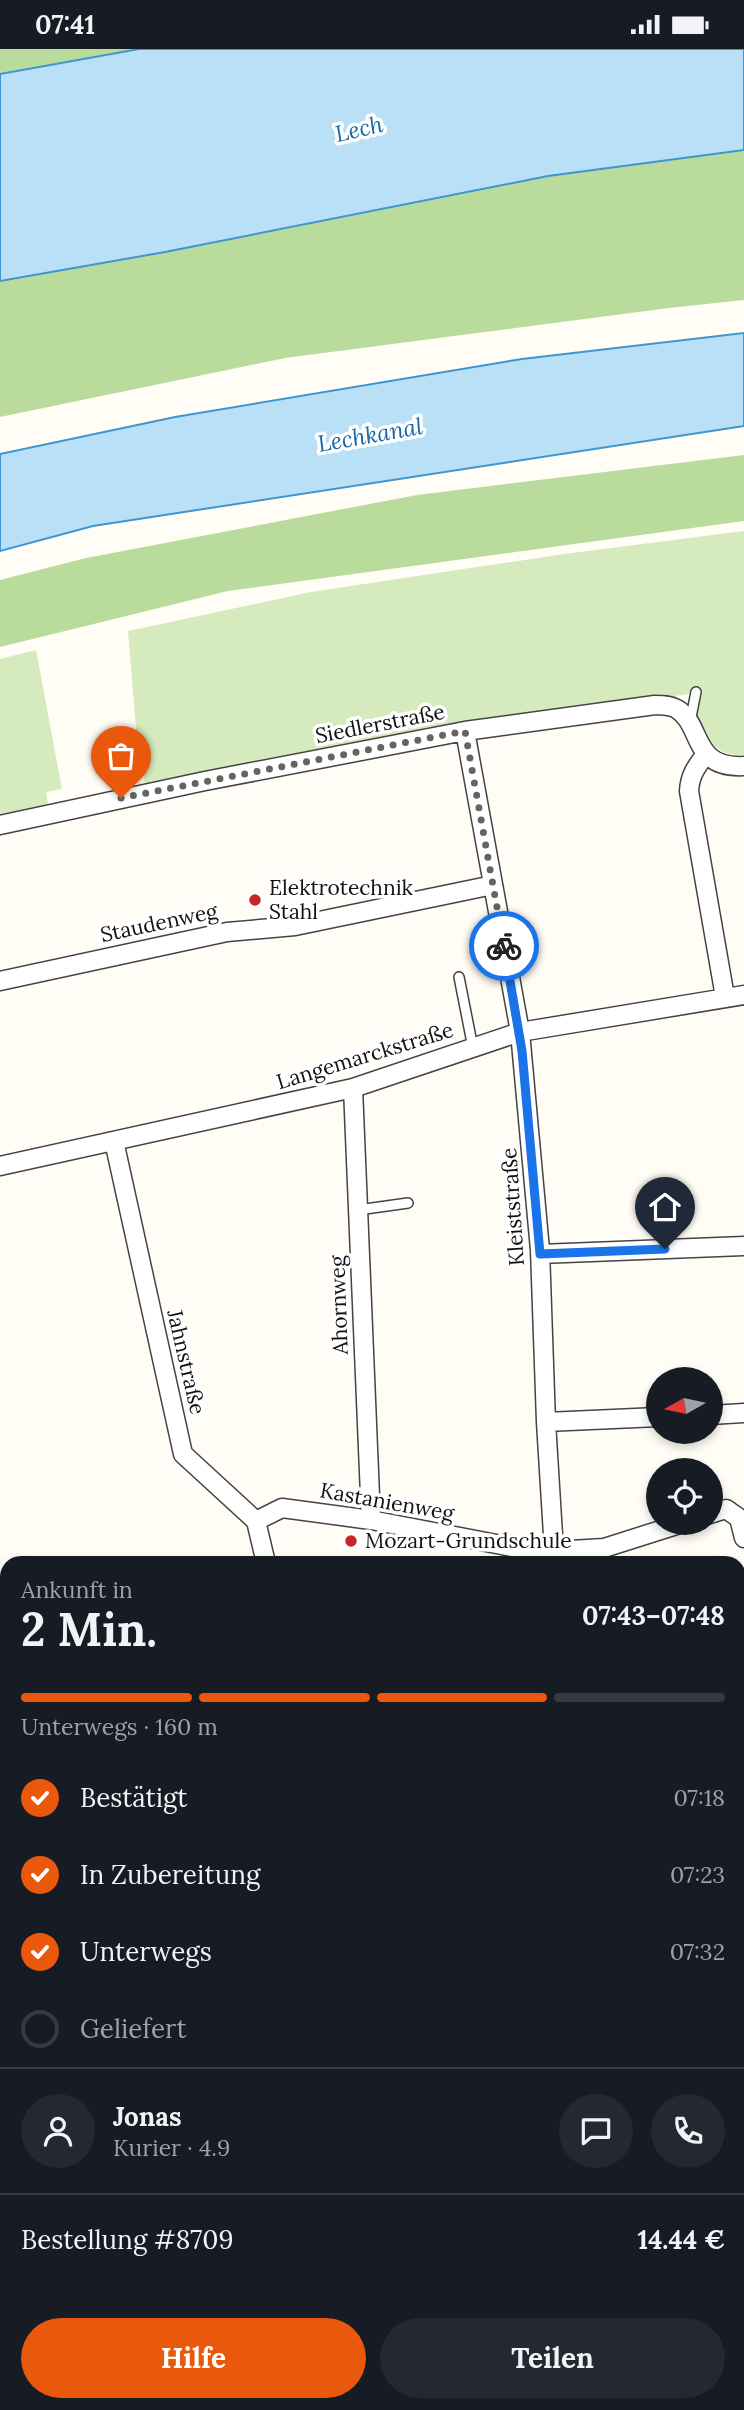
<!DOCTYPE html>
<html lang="de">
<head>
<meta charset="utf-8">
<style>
	:root { --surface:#171b24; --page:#242831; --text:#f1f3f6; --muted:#9ea1a6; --line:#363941; --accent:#ea580c }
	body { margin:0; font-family:Lora,serif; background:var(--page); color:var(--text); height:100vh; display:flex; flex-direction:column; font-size:26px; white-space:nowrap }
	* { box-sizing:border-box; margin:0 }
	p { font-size:23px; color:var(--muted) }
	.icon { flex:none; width:38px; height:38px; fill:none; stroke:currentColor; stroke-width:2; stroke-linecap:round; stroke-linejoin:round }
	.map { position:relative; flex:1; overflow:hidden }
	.details { position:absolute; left:0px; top:1507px; width:746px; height:856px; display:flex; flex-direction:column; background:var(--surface); border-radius:21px 21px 0 0; box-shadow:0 4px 10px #0003 }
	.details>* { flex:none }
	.needle { width:46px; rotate:261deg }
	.controls { position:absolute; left:646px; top:1318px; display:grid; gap:14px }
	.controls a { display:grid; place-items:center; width:77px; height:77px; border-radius:50%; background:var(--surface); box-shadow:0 4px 10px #0003; font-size:35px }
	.pin { position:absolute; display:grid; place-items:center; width:60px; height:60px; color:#fff; margin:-72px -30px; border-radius:50% 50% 50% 0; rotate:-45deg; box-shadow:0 0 7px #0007 }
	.pin .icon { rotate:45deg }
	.courier { position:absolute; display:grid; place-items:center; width:70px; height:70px; margin:-35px; border:5px solid #1a73e8; border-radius:50%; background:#fff; color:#222; box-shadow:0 2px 9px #0007 }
	.overview em { font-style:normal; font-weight:700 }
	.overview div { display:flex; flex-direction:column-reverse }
	.overview { display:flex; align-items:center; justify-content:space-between; height:119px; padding:0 21px }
	h1 { font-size:46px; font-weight:700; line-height:52px }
	.bar { display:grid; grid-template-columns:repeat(4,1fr); gap:10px 7px; align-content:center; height:84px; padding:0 21px }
	.bar i { height:9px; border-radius:5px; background:var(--line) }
	.bar .selected { background:var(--accent) }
	.bar p { grid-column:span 4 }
	.line { display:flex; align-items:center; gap:18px; padding:0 21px; border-top:2px solid var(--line) }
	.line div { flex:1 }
	.round { display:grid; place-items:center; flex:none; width:74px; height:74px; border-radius:37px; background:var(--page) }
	ol { padding:0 21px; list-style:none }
	li { display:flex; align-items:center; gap:21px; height:77px }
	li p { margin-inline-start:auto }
	li .icon { padding:7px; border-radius:50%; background:var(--accent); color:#fff; stroke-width:4 }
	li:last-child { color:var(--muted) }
	li i { width:38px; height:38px; border:4px solid var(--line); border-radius:50% }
	.button { display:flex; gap:14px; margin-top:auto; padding:14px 21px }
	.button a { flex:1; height:80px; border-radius:42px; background:var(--accent); color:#fff; font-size:28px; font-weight:700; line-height:80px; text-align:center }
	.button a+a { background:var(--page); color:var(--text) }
	.status { display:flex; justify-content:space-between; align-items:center; height:49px; padding:0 35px; background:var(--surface); direction:ltr }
	.status svg { height:19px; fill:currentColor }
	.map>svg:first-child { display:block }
	.green { fill:#d5ebbd }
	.forest { fill:#b9dc9c }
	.plaza { fill:#f1ede2 }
	.water { fill:#b9e0f7; stroke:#3f96cf; stroke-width:2 }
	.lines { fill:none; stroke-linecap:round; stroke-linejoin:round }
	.service-casing { stroke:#444; stroke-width:12 }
	.minor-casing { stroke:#444; stroke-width:21 }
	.tertiary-casing { stroke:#444; stroke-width:24 }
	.service { stroke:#fff; stroke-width:9 }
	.minor { stroke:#fff; stroke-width:18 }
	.tertiary { stroke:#fff; stroke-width:21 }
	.done { stroke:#646461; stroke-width:7; stroke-dasharray:0 12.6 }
	.route { stroke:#1a73e8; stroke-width:9 }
	.poi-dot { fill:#c4262e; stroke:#fff; stroke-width:2.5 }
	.labels { text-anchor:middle; stroke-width:7; stroke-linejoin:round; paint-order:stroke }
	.street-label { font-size:21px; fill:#111; stroke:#fff }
	.poi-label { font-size:21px; fill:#111; stroke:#fff; text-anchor:start }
	.water-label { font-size:23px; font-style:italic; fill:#1768a6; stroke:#fff }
</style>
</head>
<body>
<div class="status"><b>07:41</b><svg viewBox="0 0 49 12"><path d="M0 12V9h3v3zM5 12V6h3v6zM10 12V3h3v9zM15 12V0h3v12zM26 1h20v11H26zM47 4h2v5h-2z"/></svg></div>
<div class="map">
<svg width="744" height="2361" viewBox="0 0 744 2361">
	<rect width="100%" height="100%" fill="#fffdf5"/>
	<path class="green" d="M 744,482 L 744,706 C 704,708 701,673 690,645 L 437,677 L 145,734 L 137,691 L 128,582 L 311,543 L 564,505 Z
		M 36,601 L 62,740 L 46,743 L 48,755 L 0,768 L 0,610 Z
		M 186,2356 L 494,2356 L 495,2360 L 187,2361 Z"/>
	<path class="forest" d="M 0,0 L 139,0 L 0,25 Z
		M 744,101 L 744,251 L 669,259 L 285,309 L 0,368 L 0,232 L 165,203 L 548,127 Z
		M 744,406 L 744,472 L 228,542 L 0,598 L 0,531 L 86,509 L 417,446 Z
		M 744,2265 L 744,2361 L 485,2361 L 511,2356 L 738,2356 L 739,2267 Z"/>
	<path class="plaza" d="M 7,2143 L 7,2233 L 0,2234 L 0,2144 Z"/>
	<path class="water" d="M 139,0 L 744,0 L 744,101 L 548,127 L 165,203 L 0,232 L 0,25 Z
		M 744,284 L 744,377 L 93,477 L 0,502 L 0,405 L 175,368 L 522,310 Z"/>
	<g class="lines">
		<g class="service-casing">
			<path id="service" d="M 690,673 L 696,643
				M 459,928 L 473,999
				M 358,1161 L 408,1154
				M 738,2017 L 744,2016"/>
		</g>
		<g class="minor-casing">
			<path id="minor" d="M 465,682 L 520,983 L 540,1201 L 546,1373 L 554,1502
				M 706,705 C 696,718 690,726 689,742 L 725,948
				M 0,776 L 205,732 L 465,682 L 655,656 C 662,656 670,656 677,660 C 703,676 691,720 744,717
				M 0,932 L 227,883 L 295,877 L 493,836
				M 353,1039 L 371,1471
				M 114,1092 L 183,1405 L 256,1472 L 266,1514
				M 0,1117 L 353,1039 L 520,983 L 744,946
				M 540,1205 L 744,1197
				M 710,1366 L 744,1364
				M 546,1373 L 658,1368
				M 710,1465 L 726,1460 L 739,1469 L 744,1489
				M 256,1472 L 282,1459 L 371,1471 L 512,1498 L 554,1502 L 604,1499 L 683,1474
				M 738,1840 L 744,1838
				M 0,1997 L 7,1996
				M 738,2060 L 744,2085
				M 0,2144 L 7,2143
				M 176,2356 L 177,2361"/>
		</g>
		<g class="tertiary-casing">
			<path id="tertiary" d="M 738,1635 L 744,1634
				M 0,1795 L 7,1793"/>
		</g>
		<use href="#service" class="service"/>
		<use href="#minor" class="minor"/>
		<use href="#tertiary" class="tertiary"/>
	</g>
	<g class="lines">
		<path class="done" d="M 121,749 L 465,682 L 504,897"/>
		<path class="route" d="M 504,897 L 522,1002 L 540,1205 L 665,1200"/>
	</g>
	<g class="poi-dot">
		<circle cx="255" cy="851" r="7"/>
		<circle cx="351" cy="1492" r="7"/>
	</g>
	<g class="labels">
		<g class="street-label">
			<text transform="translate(380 675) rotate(-11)" y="7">Siedlerstraße</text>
			<text transform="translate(159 874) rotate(-12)" y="7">Staudenweg</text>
			<text transform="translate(365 1007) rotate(-17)" y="7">Langemarckstraße</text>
			<text transform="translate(513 1158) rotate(-94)" y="7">Kleiststraße</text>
			<text transform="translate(339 1256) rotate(-92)" y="7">Ahornweg</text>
			<text transform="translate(186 1313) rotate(77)" y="7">Jahnstraße</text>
			<text transform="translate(387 1453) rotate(10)" y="7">Kastanienweg</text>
		</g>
		<g class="poi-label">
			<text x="269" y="846">Elektrotechnik<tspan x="269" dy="24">Stahl</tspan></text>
			<text x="365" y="1499">Mozart-Grundschule</text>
		</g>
		<g class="water-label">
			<text transform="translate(359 80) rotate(-13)" y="8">Lech</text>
			<text transform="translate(370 386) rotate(-10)" y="8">Lechkanal</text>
		</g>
	</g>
</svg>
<div class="controls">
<a><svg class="needle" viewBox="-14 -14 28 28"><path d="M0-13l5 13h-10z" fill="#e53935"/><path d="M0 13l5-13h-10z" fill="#9ea1a6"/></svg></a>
<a><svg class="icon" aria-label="locate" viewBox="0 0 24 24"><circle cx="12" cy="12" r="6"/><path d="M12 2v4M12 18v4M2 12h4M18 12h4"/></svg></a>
</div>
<div class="pin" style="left:121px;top:749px;background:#ea580c"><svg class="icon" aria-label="bag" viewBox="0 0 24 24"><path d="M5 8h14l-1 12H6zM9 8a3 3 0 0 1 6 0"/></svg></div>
<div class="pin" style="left:665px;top:1200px;background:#1f2937"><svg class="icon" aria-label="home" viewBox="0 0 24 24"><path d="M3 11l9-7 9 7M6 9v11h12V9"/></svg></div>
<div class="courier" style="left:504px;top:897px"><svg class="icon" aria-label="bike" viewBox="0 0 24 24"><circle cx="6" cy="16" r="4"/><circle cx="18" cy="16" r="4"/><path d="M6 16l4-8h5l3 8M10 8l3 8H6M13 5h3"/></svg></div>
<section class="details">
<div class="overview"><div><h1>2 Min.</h1><p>Ankunft in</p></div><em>07:43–07:48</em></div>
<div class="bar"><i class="selected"></i><i class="selected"></i><i class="selected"></i><i></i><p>Unterwegs · 160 m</p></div>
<ol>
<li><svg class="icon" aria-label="check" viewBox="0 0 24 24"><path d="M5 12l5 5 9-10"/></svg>Bestätigt<p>07:18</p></li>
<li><svg class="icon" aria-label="check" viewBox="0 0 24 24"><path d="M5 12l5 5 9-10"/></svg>In Zubereitung<p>07:23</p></li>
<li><svg class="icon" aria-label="check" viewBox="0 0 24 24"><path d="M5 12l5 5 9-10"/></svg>Unterwegs<p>07:32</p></li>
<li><i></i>Geliefert</li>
</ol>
<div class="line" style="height:126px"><a class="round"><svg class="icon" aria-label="person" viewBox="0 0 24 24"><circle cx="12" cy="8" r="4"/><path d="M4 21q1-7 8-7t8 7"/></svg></a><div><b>Jonas</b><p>Kurier · 4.9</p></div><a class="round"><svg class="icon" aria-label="chat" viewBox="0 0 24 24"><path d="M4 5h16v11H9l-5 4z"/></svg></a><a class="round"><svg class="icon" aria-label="phone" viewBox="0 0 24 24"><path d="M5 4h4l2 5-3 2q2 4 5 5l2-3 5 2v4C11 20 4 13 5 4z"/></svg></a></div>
<div class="line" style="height:91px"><div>Bestellung #8709</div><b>14.44 €</b></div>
<div class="button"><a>Hilfe</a><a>Teilen</a></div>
</section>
</div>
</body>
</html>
